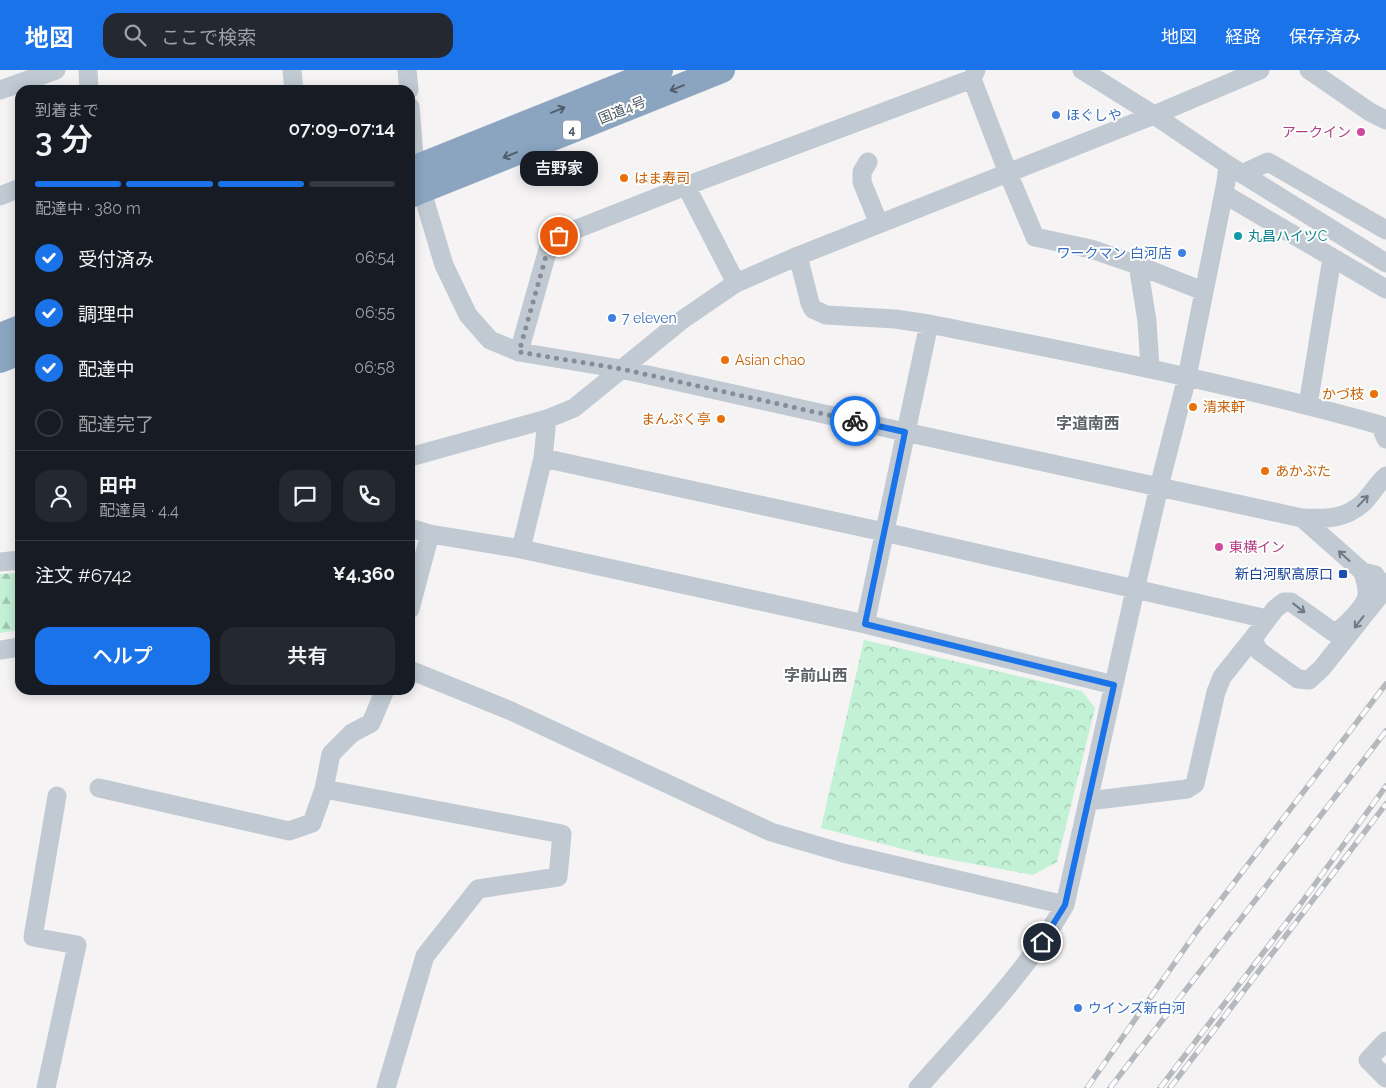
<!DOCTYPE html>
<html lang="ja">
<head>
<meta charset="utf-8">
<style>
	:root { --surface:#171b24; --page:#242831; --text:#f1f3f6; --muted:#9ea1a6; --line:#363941; --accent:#1a73e8 }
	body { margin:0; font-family:Raleway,"Noto Sans JP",sans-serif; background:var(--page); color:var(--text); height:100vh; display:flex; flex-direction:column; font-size:19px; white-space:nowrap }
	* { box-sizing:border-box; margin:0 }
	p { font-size:16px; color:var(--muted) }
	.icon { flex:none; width:28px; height:28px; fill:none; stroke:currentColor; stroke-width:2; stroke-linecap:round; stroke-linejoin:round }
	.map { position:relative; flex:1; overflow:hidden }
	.details { position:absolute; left:15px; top:15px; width:400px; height:610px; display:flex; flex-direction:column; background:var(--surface); border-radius:15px; box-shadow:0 2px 12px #0003 }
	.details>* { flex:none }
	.pin { position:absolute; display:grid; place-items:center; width:42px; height:42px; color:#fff; margin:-21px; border:2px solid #fff; border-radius:50%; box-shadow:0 1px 5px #0007 }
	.courier { position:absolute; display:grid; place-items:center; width:50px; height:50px; margin:-25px; border:4px solid #1a73e8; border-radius:50%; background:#fff; color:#222; box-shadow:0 1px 6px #0007 }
	.bubble { position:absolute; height:35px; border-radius:15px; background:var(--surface); box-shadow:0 2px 12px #0003; font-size:16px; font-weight:600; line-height:35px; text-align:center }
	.headline em { font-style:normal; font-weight:600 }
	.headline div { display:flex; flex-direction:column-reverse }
	.headline { display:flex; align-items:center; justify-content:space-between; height:85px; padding:0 20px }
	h1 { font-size:32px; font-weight:600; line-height:38px }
	.bar { display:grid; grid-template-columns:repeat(4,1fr); gap:8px 5px; align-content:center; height:60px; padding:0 20px }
	.bar i { height:6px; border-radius:4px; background:var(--line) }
	.bar .on { background:var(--accent) }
	.bar p { grid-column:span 4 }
	.line { display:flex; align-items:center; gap:12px; padding:0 20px; border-top:1px solid var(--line) }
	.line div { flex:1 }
	.round { display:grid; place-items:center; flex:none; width:52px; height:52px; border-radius:15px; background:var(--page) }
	ol { padding:0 20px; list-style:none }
	li { display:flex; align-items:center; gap:15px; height:55px }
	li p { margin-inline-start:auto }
	li .icon { padding:5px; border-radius:50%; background:var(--accent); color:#fff; stroke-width:4 }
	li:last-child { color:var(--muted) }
	li i { width:28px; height:28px; border:2px solid var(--line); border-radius:50% }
	.primary-button { display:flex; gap:10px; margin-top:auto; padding:10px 20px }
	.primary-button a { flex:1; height:58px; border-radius:15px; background:var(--accent); color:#fff; font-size:20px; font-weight:600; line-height:58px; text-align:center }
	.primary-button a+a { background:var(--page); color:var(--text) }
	header { display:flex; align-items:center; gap:30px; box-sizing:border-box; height:70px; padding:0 25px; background:var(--accent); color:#fff }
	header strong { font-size:24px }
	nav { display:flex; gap:28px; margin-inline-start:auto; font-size:18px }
	.search { width:350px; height:45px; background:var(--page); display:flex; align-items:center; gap:12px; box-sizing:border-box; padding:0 18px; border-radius:15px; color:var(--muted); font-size:19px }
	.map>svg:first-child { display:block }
	.forest { fill:url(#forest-firs) }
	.park { fill:url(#park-crowns) }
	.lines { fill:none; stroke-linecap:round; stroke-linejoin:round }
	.minor { stroke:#c1cad2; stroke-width:19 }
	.highway { stroke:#8ba5c1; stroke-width:26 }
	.rail-casing { stroke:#b5b8bd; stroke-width:5.5 }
	.rail { stroke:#fff; stroke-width:4; stroke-dasharray:11; stroke-linecap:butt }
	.oneway { stroke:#505e6b }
	.oneway2 { stroke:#6e7983 }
	.done { stroke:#868d94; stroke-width:5; stroke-dasharray:0 9 }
	.route { stroke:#1a73e8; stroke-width:6 }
	.shop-dot { fill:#3f7fe0; stroke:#fff; stroke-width:2 }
	.hotel-dot { fill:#d1479c; stroke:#fff; stroke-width:2 }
	.food-dot { fill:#e8710a; stroke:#fff; stroke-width:2 }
	.culture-dot { fill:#0f9aa8; stroke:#fff; stroke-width:2 }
	.transit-dot { fill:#1a4fb4; stroke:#fff; stroke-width:2 }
	.labels { text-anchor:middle; stroke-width:4; stroke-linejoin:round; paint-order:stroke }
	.shield { fill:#fff; stroke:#808990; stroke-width:1 }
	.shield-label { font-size:12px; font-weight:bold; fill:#4a5661 }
	.street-label { font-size:14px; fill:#4a5661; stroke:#fff }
	.shop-label { font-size:14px; fill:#366cbe; stroke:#fff; text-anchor:start }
	.hotel-label { font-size:14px; fill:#b23c85; stroke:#fff; text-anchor:end }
	.food-label { font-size:14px; fill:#c56008; stroke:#fff; text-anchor:start }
	.culture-label { font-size:14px; fill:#0d838f; stroke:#fff; text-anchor:start }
	.transit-label { font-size:14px; fill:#164399; stroke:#fff; text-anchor:end }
	.quarter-label { font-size:16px; font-weight:bold; fill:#5f6368; stroke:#fff }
</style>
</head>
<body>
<header>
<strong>地図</strong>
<div class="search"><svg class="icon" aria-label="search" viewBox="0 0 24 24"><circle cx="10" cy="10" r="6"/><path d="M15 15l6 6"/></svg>ここで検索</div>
<nav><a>地図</a><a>経路</a><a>保存済み</a></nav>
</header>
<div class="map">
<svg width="1386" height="1018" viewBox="0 0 1386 1018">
	<defs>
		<pattern id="forest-firs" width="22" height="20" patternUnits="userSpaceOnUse" patternTransform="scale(1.25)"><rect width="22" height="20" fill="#c3f1d5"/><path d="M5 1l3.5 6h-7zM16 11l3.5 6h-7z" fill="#a0c6b0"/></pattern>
		<pattern id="park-crowns" width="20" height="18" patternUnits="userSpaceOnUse" patternTransform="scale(1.25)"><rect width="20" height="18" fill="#c3f1d5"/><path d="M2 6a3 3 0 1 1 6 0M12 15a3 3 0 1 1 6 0" fill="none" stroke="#a0c6b0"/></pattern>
	</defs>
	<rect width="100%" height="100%" fill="#f5f3f3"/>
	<path class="forest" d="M 20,503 L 20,560 L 0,563 L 0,504 Z"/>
	<path class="park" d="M 864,570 L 1082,621 L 1095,638 L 1057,792 L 1033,805 L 926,785 L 821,758 Z"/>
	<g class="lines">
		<path class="minor" d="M 88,0 L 89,20
			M 292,0 L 294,20
			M 407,0 L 409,20
			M 1082,0 L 1154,45 L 1228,95 L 1386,193
			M 1309,0 L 1370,42 L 1386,50
			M 972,9 L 1008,103 L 1035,167 L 1091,179 L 1132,193 L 1203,221
			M 0,20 L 56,0
			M 410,37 L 415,98 L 444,195 L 468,245 L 490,270 L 519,282 L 621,299 L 905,362 L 1302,448 C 1325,449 1344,450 1363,433 C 1371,425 1377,414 1386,406
			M 868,92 L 862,102 L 862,112 L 879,154
			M 1242,104 L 1268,92 L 1386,160
			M 686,116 L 736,213
			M 1224,124 L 1386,219
			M 0,126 L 20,118
			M 798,186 L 810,233 L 813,239 L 826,245 L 895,249 L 929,254 C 1080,284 1231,313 1380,355 L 1386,369
			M 1138,195 L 1147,251 L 1150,298
			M 519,282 L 548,179 L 559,166 L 686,116 L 972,9 L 976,0
			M 1308,335 L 1332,188
			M 410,387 L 547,349 L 574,338 L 682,250 L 736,213 L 798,186 L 1154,45 L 1260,0
			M 543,388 L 884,462 L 1267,549
			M 1302,448 L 1363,502 L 1375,505
			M 410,458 L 430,464 L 521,479 L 865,554 L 1114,615
			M 521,479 L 543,388 L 547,349
			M 0,492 L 20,490
			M 1363,502 C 1365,510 1368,518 1367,526 C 1365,536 1342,562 1333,562 L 1291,532 L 1284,532 L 1275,539 L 1254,567 L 1254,572 L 1259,581 L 1298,609 L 1309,610 L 1322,598 L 1380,525 L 1386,512
			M 410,539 L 430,464
			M 865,554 L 929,254
			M 0,580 L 20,577
			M 410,600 L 511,641 L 771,762 L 843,783 L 1065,835
			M 99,718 L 289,761 L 312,753 L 324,719 L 331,684 L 352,663 L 371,653 L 385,620
			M 324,719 L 562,764 L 558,807 L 478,819 L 425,886 L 386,1018
			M 1088,731 L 1187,719 L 1195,714 L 1216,622 L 1222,607 L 1254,567
			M 1386,971 L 1368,990 L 1386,1008
			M 46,1018 L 77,875 L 33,867 L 57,726
			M 918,1018 C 970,959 1026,903 1065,835 L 1135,520 L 1159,417 L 1187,307 L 1226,112 L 1228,95"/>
		<path class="highway" d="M 410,100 L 660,0
			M 410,125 L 722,0
			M 0,266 L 20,258
			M 0,290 L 20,282"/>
		<g class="rail-casing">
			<path id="rail" d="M 1087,1018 L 1197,861 L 1386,614
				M 1110,1018 L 1386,661
				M 1160,1018 L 1302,832 L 1386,716
				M 1170,1018 L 1386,734"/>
		</g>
		<use href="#rail" class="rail"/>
	</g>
	<defs><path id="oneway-shaft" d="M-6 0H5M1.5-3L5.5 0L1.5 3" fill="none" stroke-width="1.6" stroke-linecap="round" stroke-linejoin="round" transform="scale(1.25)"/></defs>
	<g class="oneway">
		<use href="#oneway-shaft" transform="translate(677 18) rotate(158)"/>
		<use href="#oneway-shaft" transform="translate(558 40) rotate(-22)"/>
		<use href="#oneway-shaft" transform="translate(510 85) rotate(158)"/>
	</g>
	<g class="oneway2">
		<use href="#oneway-shaft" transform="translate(1363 431) rotate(-46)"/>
		<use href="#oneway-shaft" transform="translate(1344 486) rotate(-138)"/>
		<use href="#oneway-shaft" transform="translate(1299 538) rotate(38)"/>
		<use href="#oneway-shaft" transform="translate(1359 552) rotate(128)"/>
	</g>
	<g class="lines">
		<path class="done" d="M 559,166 L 548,179 L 519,282 L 622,299 L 855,351"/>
		<path class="route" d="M 855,351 L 905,362 L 865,554 L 1114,615 L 1065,835 L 1042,872"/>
	</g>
	<g class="shop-dot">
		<circle cx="1056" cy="45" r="5"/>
		<circle cx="1182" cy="183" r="5"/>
		<circle cx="612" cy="248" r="5"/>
		<circle cx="1078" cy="938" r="5"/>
	</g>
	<g class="hotel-dot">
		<circle cx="1361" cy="62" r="5"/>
		<circle cx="1219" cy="477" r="5"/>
	</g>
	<g class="food-dot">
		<circle cx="624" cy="108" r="5"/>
		<circle cx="725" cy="290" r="5"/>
		<circle cx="1374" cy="324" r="5"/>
		<circle cx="1193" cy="337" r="5"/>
		<circle cx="721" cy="349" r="5"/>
		<circle cx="1265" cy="401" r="5"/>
	</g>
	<circle class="culture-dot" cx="1238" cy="166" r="5"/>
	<rect class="transit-dot" x="1338" y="499" width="10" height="10" rx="2.5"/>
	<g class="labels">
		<rect class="shield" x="563" y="50.5" width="18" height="19" rx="4"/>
		<g class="shield-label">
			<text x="572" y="64">4</text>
		</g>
		<g class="street-label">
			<text transform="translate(622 40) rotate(-22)" y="5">国道4号</text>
		</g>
		<g class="shop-label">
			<text x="1066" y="50">ほぐしや</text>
			<text x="1172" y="188" text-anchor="end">ワークマン 白河店</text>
			<text x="622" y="253">7 eleven</text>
			<text x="1088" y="943">ウインズ新白河</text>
		</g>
		<g class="hotel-label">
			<text x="1351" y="67">アークイン</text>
			<text x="1229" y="482" text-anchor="start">東横イン</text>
		</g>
		<g class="food-label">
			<text x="634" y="113">はま寿司</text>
			<text x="735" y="295">Asian chao</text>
			<text x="1364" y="329" text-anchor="end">かづ枝</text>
			<text x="1203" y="342">清来軒</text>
			<text x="711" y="354" text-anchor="end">まんぷく亭</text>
			<text x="1275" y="406">あかぶた</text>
		</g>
		<g class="culture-label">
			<text x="1248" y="171">丸昌ハイツC</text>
		</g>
		<g class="transit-label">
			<text x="1333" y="509">新白河駅高原口</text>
		</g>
		<g class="quarter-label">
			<text x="1088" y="359">字道南西</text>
			<text x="816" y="611">字前山西</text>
		</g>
	</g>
</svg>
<div class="pin" style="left:559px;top:166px;background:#ea580c"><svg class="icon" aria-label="bag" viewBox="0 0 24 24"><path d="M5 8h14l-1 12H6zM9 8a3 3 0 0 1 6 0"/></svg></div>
<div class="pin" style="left:1042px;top:872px;background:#1f2937"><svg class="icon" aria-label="home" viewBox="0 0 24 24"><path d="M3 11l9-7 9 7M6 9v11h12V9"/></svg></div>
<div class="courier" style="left:855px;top:351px"><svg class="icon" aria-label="bike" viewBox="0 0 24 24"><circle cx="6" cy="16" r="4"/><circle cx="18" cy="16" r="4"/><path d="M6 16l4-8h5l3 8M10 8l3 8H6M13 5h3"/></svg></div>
<div class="bubble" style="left:520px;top:81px;width:78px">吉野家</div>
<section class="details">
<div class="headline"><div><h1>3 分</h1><p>到着まで</p></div><em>07:09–07:14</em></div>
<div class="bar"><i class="on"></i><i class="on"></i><i class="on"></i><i></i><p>配達中 · 380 m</p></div>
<ol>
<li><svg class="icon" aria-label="check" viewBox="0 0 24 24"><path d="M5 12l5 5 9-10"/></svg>受付済み<p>06:54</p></li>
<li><svg class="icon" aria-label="check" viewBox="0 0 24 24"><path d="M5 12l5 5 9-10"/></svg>調理中<p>06:55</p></li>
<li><svg class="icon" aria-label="check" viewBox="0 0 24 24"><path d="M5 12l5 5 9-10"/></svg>配達中<p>06:58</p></li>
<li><i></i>配達完了</li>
</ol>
<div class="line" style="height:90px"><a class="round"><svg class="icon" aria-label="person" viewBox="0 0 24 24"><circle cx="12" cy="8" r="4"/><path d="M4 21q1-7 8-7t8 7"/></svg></a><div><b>田中</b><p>配達員 · 4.4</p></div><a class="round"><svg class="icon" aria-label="chat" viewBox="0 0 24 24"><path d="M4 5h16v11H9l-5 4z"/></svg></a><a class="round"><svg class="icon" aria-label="phone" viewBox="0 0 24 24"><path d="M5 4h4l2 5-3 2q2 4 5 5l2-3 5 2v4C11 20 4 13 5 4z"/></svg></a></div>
<div class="line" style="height:65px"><div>注文 #6742</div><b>¥4,360</b></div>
<div class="primary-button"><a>ヘルプ</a><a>共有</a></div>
</section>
</div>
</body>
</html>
